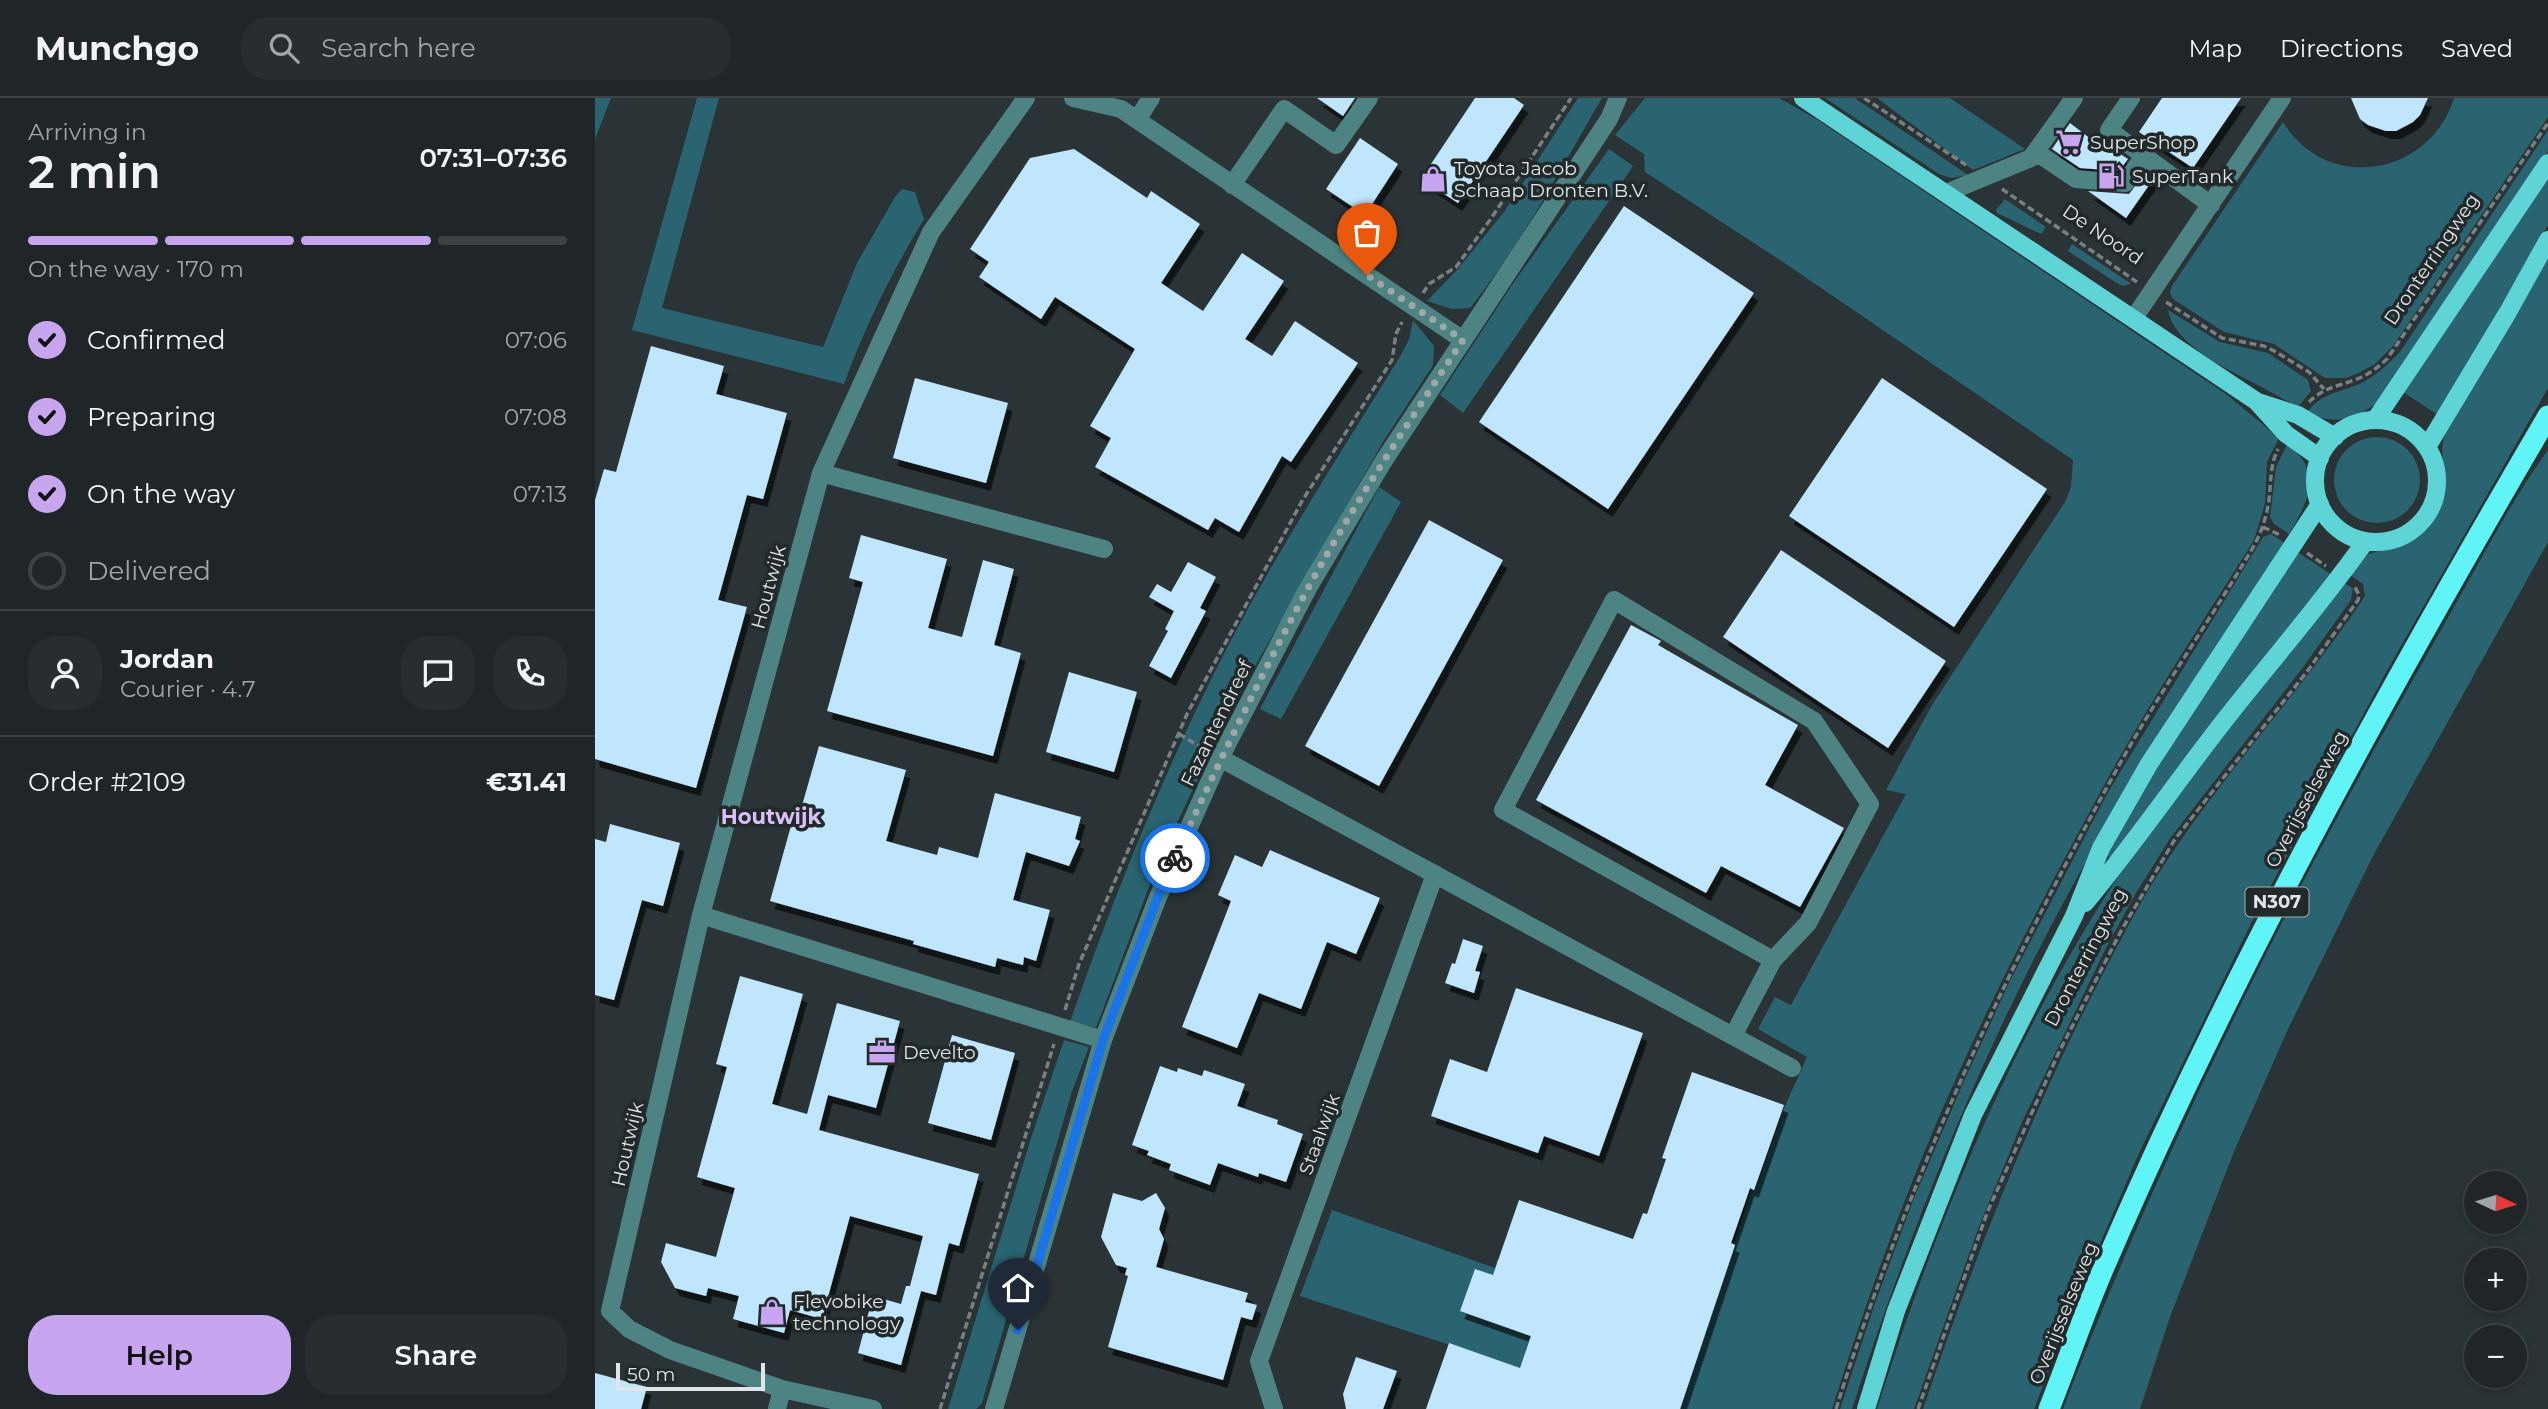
<!DOCTYPE html>
<html lang="en">
<head>
<meta charset="utf-8">
<style>
	:root { --surface:#202628; --page:#282e30; --text:#f1f3f6; --muted:#a2a5a8; --line:#3d4345; --accent:#c8a6ef }
	body { margin:0; font-family:Montserrat,sans-serif; background:var(--page); color:var(--text); height:100vh; display:flex; flex-direction:column; font-size:26px; white-space:nowrap }
	* { box-sizing:border-box; margin:0 }
	p { font-size:23px; color:var(--muted) }
	.icon { flex:none; width:38px; height:38px; fill:none; stroke:currentColor; stroke-width:2; stroke-linecap:round; stroke-linejoin:round }
	.map { position:relative; flex:1; overflow:hidden }
	.details { display:flex; flex-direction:column; background:var(--surface); width:595px }
	.details>* { flex:none }
	.needle { width:46px; rotate:94deg }
	.controls { position:absolute; left:1869px; top:1073px; display:grid; gap:14px }
	.controls a { display:grid; place-items:center; width:63px; height:63px; border-radius:50%; background:var(--surface); box-shadow:0 4px 10px #0003,0 0 0 2px var(--line); font-size:35px }
	.scale { position:absolute; left:21px; bottom:18px; width:149px; box-sizing:border-box; padding-left:7px; border:4px solid #e0e5e7; border-top:0; font-size:19px; line-height:24px; white-space:nowrap; color:#e0e5e7; -webkit-text-stroke:5px #21292b; paint-order:stroke }
	.pin { position:absolute; display:grid; place-items:center; width:60px; height:60px; color:#fff; margin:-72px -30px; border-radius:50% 50% 50% 0; rotate:-45deg; box-shadow:0 0 7px #0007 }
	.pin .icon { rotate:45deg }
	.courier { position:absolute; display:grid; place-items:center; width:70px; height:70px; margin:-35px; border:5px solid #1a73e8; border-radius:50%; background:#fff; color:#222; box-shadow:0 2px 9px #0007 }
	.overview em { font-style:normal; font-weight:600 }
	.overview div { display:flex; flex-direction:column-reverse }
	.overview { display:flex; align-items:center; justify-content:space-between; height:119px; padding:0 28px }
	h1 { font-size:46px; font-weight:600; line-height:52px }
	.bar { display:grid; grid-template-columns:repeat(4,1fr); gap:10px 7px; align-content:center; height:84px; padding:0 28px }
	.bar i { height:9px; border-radius:5px; background:var(--line) }
	.bar .active { background:var(--accent) }
	.bar p { grid-column:span 4 }
	.line { display:flex; align-items:center; gap:18px; padding:0 28px; border-top:2px solid var(--line) }
	.line div { flex:1 }
	.round { display:grid; place-items:center; flex:none; width:74px; height:74px; border-radius:28px; background:var(--page) }
	ol { padding:0 28px; list-style:none }
	li { display:flex; align-items:center; gap:21px; height:77px }
	li p { margin-inline-start:auto }
	li .icon { padding:7px; border-radius:50%; background:var(--accent); color:#111; stroke-width:4 }
	li:last-child { color:var(--muted) }
	li i { width:38px; height:38px; border:4px solid var(--line); border-radius:50% }
	.primary-button { display:flex; gap:14px; margin-top:auto; padding:14px 28px }
	.primary-button a { flex:1; height:80px; border-radius:28px; background:var(--accent); color:#111; font-size:28px; font-weight:600; line-height:80px; text-align:center }
	.primary-button a+a { background:var(--page); color:var(--text) }
	header { display:flex; align-items:center; gap:42px; box-sizing:border-box; height:98px; padding:0 35px; background:var(--surface); border-bottom:2px solid var(--line) }
	header strong { font-size:33px }
	nav { display:flex; gap:38px; margin-inline-start:auto; font-size:24px }
	.search { width:490px; height:63px; background:var(--page); display:flex; align-items:center; gap:18px; box-sizing:border-box; padding:0 24px; border-radius:28px; color:var(--muted); font-size:26px }
	main { display:flex; flex:1; min-height:0 }
	.map>svg:first-child { display:block }
	.green { fill:#2a6471 }
	.building { fill:#bfe6fd; filter:url(#shadow) }
	.lines { fill:none; stroke-linecap:round; stroke-linejoin:round }
	.path { stroke:#798082; stroke-width:3.5; stroke-dasharray:7 3.5; stroke-linecap:butt }
	.minor { stroke:#4e8384; stroke-width:18 }
	.major { stroke:#5ed4d7; stroke-width:18 }
	.highway { stroke:#61f4f7; stroke-width:21 }
	.done { stroke:#a0a7a9; stroke-width:7; stroke-dasharray:0 12.6 }
	.route { stroke:#1a73e8; stroke-width:9 }
	.labels { text-anchor:middle; stroke-width:7; stroke-linejoin:round; paint-order:stroke }
	.shield { fill:#21292b; stroke:#a7adaf; stroke-width:2 }
	.shield-label { font-size:18px; font-weight:bold; fill:#e0e5e7 }
	.poi-label { font-size:19px; fill:#e0e5e7; stroke:#21292b; text-anchor:start }
	.street-label { font-size:19px; fill:#e0e5e7; stroke:#21292b }
	.neighbourhood-label { font-size:21px; font-weight:bold; fill:#d9bff6; stroke:#21292b }
</style>
</head>
<body>
<header>
<strong>Munchgo</strong>
<div class="search"><svg class="icon" aria-label="search" viewBox="0 0 24 24"><circle cx="10" cy="10" r="6"/><path d="M15 15l6 6"/></svg>Search here</div>
<nav><a>Map</a><a>Directions</a><a>Saved</a></nav>
</header>
<main>
<section class="details">
<div class="overview"><div><h1>2 min</h1><p>Arriving in</p></div><em>07:31–07:36</em></div>
<div class="bar"><i class="active"></i><i class="active"></i><i class="active"></i><i></i><p>On the way · 170 m</p></div>
<ol>
<li><svg class="icon" aria-label="check" viewBox="0 0 24 24"><path d="M5 12l5 5 9-10"/></svg>Confirmed<p>07:06</p></li>
<li><svg class="icon" aria-label="check" viewBox="0 0 24 24"><path d="M5 12l5 5 9-10"/></svg>Preparing<p>07:08</p></li>
<li><svg class="icon" aria-label="check" viewBox="0 0 24 24"><path d="M5 12l5 5 9-10"/></svg>On the way<p>07:13</p></li>
<li><i></i>Delivered</li>
</ol>
<div class="line" style="height:126px"><a class="round"><svg class="icon" aria-label="person" viewBox="0 0 24 24"><circle cx="12" cy="8" r="4"/><path d="M4 21q1-7 8-7t8 7"/></svg></a><div><b>Jordan</b><p>Courier · 4.7</p></div><a class="round"><svg class="icon" aria-label="chat" viewBox="0 0 24 24"><path d="M4 5h16v11H9l-5 4z"/></svg></a><a class="round"><svg class="icon" aria-label="phone" viewBox="0 0 24 24"><path d="M5 4h4l2 5-3 2q2 4 5 5l2-3 5 2v4C11 20 4 13 5 4z"/></svg></a></div>
<div class="line" style="height:91px"><div>Order #2109</div><b>€31.41</b></div>
<div class="primary-button"><a>Help</a><a>Share</a></div>
</section>
<div class="map">
<svg width="1953" height="1311" viewBox="0 0 1953 1311">
	<defs>
		<filter id="shadow"><feDropShadow dx="4.5" dy="8" stdDeviation="0" flood-color="#0009"/></filter>
	</defs>
	<rect width="100%" height="100%" fill="#2a3335"/>
	<path class="green" d="M 0,0 L 16,0 L 0,41 Z
		M 102,0 L 124,0 L 67,210 L 228,249 L 262,165 L 300,99 L 307,91 L 320,94 L 329,121 C 297,174 270,228 249,286 L 37,232 Z
		M 983,0 L 1007,0 C 965,72 927,145 875,210 L 857,211 L 832,203 L 862,172 L 909,114 Z
		M 1050,0 L 1184,0 L 1223,22 L 1631,296 L 1684,340 L 1672,364 L 1670,406 L 1659,442 C 1607,525 1553,606 1507,691 C 1442,810 1380,931 1328,1057 C 1294,1140 1264,1225 1237,1311 L 947,1311 L 855,1247 L 705,1198 L 737,1112 L 900,1170 L 902,1162 L 1110,1234 L 1157,1091 L 1160,1092 L 1190,1008 L 1212,959 L 1163,931 L 1180,899 L 1196,907 L 1311,696 L 1291,692 L 1337,607 L 1470,404 L 1476,389 L 1478,362 L 1188,164 L 1050,74 L 1049,56 L 1020,37 Z
		M 1230,0 L 1260,0 L 1373,77 L 1356,80 L 1344,76 Z
		M 1282,0 L 1355,0 L 1430,51 L 1378,72 Z
		M 1859,0 L 1953,0 L 1953,19 L 1798,248 L 1780,266 L 1764,275 L 1751,280 L 1730,280 L 1679,246 L 1629,234 L 1578,201 L 1575,194 L 1577,188 L 1688,24 C 1732,96 1835,78 1859,0 Z
		M 1953,32 L 1953,53 L 1786,302 C 1760,321 1743,328 1712,315 C 1725,294 1750,294 1770,283 C 1784,275 1794,265 1805,254 Z
		M 1014,51 L 1038,68 L 868,315 L 845,297 L 917,187 Z
		M 1953,78 L 1953,127 L 1843,317 L 1808,294 Z
		M 1410,101 L 1451,129 L 1446,136 L 1402,115 L 1401,112 Z
		M 1477,146 L 1535,185 L 1535,186 L 1529,188 L 1523,186 L 1473,153 Z
		M 1953,157 L 1953,290 L 1794,569 L 1661,815 L 1544,1055 L 1489,1183 L 1439,1311 L 1328,1311 C 1373,1178 1423,1049 1484,923 C 1509,874 1533,825 1562,778 C 1624,680 1706,594 1770,498 L 1768,486 L 1755,477 L 1773,456 L 1808,446 L 1827,434 L 1834,427 L 1844,413 L 1850,394 L 1847,352 L 1849,339 Z
		M 1573,212 L 1625,244 L 1673,255 L 1713,282 L 1716,293 L 1702,310 C 1667,283 1582,259 1573,212 Z
		M 818,222 L 839,248 L 838,267 L 788,344 L 638,607 L 563,765 L 501,930 L 475,924 C 520,795 570,670 633,548 C 685,448 747,353 806,257 L 814,241 Z
		M1739 382a43 43 0 1 1 86 0a43 43 0 1 1-86 0Z
		M 1692,347 C 1729,372 1713,405 1694,436 L 1679,426 L 1675,419 L 1681,369 Z
		M 1953,352 L 1953,444 L 1778,758 L 1693,931 L 1638,1056 L 1575,1219 L 1545,1311 L 1468,1311 C 1559,1073 1671,846 1795,623 C 1822,574 1850,525 1877,477 C 1901,434 1924,392 1953,352 Z
		M 784,389 L 806,404 L 686,621 L 665,611 Z
		M 1676,436 L 1690,445 C 1632,537 1570,628 1515,722 C 1406,906 1323,1107 1257,1311 L 1245,1311 L 1280,1205 L 1319,1100 L 1369,983 L 1415,883 L 1512,696 L 1668,439 Z
		M 1701,453 L 1737,477 L 1578,675 L 1518,761 L 1510,757 L 1545,695 Z
		M 1749,485 L 1758,490 L 1756,502 L 1706,572 L 1576,739 L 1541,795 L 1510,852 L 1428,1022 L 1383,1131 L 1319,1311 L 1282,1311 C 1344,1116 1423,926 1538,756 C 1602,661 1678,574 1749,485 Z
		M 469,942 L 494,949 L 477,993 L 387,1305 L 381,1311 L 353,1311 L 437,1037 Z"/>
	<path class="building" d="M 722,0 L 760,0 L 748,18 Z
		M 880,0 L 919,0 L 929,7 L 863,105 L 826,81 Z
		M 1567,0 L 1646,0 L 1598,70 L 1544,34 Z
		M 1756,0 L 1833,0 L 1825,17 L 1818,24 L 1801,33 L 1791,33 L 1773,27 L 1765,21 Z
		M 1475,25 L 1514,55 L 1522,54 L 1533,61 L 1524,73 L 1485,70 L 1457,51 Z
		M 765,40 L 803,66 L 770,117 L 731,91 Z
		M 479,51 L 552,100 L 556,93 L 605,126 L 566,185 L 608,213 L 647,155 L 689,183 L 650,241 L 677,258 L 700,223 L 763,265 L 696,364 L 687,358 L 644,434 L 620,420 L 613,432 L 500,369 L 516,340 L 495,328 L 540,251 L 460,199 L 446,221 L 384,179 L 394,164 L 375,151 L 435,60 Z
		M 1551,74 L 1559,80 L 1531,120 L 1493,93 L 1534,96 Z
		M 1029,108 L 1159,195 L 1013,411 L 884,324 Z
		M 56,248 L 129,268 L 121,296 L 192,315 L 168,401 L 152,397 L 123,502 L 152,509 L 101,690 L 0,661 L 0,402 L 9,371 L 21,374 Z
		M 320,280 L 413,305 L 391,385 L 298,360 Z
		M 1287,280 L 1452,391 L 1359,529 L 1194,418 Z
		M 834,422 L 908,462 L 784,688 L 710,648 Z
		M 266,437 L 352,461 L 333,530 L 367,539 L 388,462 L 419,471 L 399,547 L 426,555 L 398,658 L 232,613 L 268,484 L 254,480 Z
		M 1186,452 L 1351,563 L 1293,650 L 1128,539 Z
		M 593,464 L 621,479 L 605,510 L 611,513 L 576,580 L 554,568 L 573,533 L 570,531 L 579,513 L 554,499 L 562,486 L 576,494 Z
		M 1036,527 L 1066,543 L 1063,547 L 1203,627 L 1170,687 L 1249,730 L 1205,809 L 1126,768 L 1111,795 L 941,702 Z
		M 474,574 L 542,594 L 519,674 L 451,654 Z
		M 224,648 L 311,672 L 291,743 L 342,757 L 344,749 L 383,760 L 400,695 L 486,719 L 480,741 L 485,743 L 474,768 L 431,754 L 418,802 L 455,812 L 441,863 L 429,859 L 428,867 L 402,860 L 400,869 L 318,846 L 319,843 L 175,803 L 199,717 L 204,718 Z
		M 15,726 L 85,745 L 68,808 L 47,802 L 19,902 L 0,897 L 0,741 L 11,744 Z
		M 675,752 L 785,800 L 761,856 L 732,844 L 706,911 L 664,895 L 642,950 L 587,929 L 636,803 L 623,797 L 640,757 L 667,769 Z
		M 868,841 L 888,848 L 880,873 L 885,874 L 879,895 L 850,885 L 857,865 L 860,866 Z
		M 145,878 L 208,896 L 177,1006 L 212,1016 L 242,905 L 305,923 L 281,1010 L 233,997 L 224,1032 L 384,1076 L 364,1148 L 354,1145 L 341,1197 L 326,1193 L 306,1267 L 263,1255 L 278,1198 L 306,1206 L 311,1188 L 315,1188 L 328,1138 L 255,1118 L 227,1221 L 195,1212 L 189,1235 L 138,1221 L 144,1198 L 113,1190 L 111,1198 L 80,1190 L 66,1164 L 71,1145 L 121,1159 L 129,1129 L 140,1090 L 102,1079 L 132,969 L 121,966 Z
		M 921,890 L 1048,935 L 1004,1058 L 949,1038 L 943,1055 L 836,1018 L 855,961 L 892,974 Z
		M 357,937 L 420,955 L 396,1042 L 333,1025 Z
		M 565,968 L 582,974 L 583,970 L 607,978 L 609,972 L 650,986 L 642,1008 L 683,1022 L 682,1026 L 708,1036 L 691,1084 L 664,1075 L 663,1079 L 623,1065 L 615,1087 L 574,1072 L 576,1066 L 552,1057 L 554,1053 L 537,1047 Z
		M 1097,974 L 1189,1007 L 1159,1092 L 1155,1090 L 1136,1145 L 1140,1147 L 1085,1311 L 831,1311 L 854,1245 L 925,1270 L 936,1238 L 865,1213 L 880,1171 L 898,1177 L 924,1102 L 1038,1141 L 1048,1115 L 1052,1116 L 1071,1061 L 1067,1060 Z
		M 518,1095 L 547,1103 L 561,1095 L 570,1110 L 564,1131 L 569,1141 L 561,1169 L 653,1195 L 650,1204 L 662,1207 L 657,1222 L 646,1219 L 628,1282 L 513,1249 L 533,1178 L 530,1177 L 532,1170 L 521,1167 L 506,1139 Z
		M 761,1259 L 802,1273 L 788,1311 L 751,1311 L 748,1296 Z
		M 0,1275 L 52,1289 L 46,1311 L 0,1311 Z"/>
	<g class="lines">
		<path class="path" d="M 1269,0 L 1371,67
			M 1407,91 L 1542,184
			M 828,195 L 834,186 L 861,169 L 895,122 L 976,0
			M 1571,204 L 1627,240 L 1669,248 L 1681,254 L 1714,274 L 1729,291
			M 1714,304 C 1728,290 1741,289 1759,282 C 1772,278 1782,270 1792,261 L 1953,25
			M 1668,429 L 1685,437
			M 1712,455 L 1731,468
			M 584,636 L 609,651
			M 470,912 L 484,866 L 592,616 L 707,403 L 797,262 L 801,236 L 807,224
			M 345,1311 L 459,946
			M 1241,1311 C 1313,1081 1414,864 1532,653 C 1572,583 1619,516 1660,446 C 1667,432 1672,417 1674,402 C 1676,384 1675,367 1683,351
			M 1323,1311 L 1392,1115 L 1464,954 L 1526,833 L 1580,741 L 1714,571 L 1763,502 L 1764,497 L 1760,489"/>
		<path class="minor" d="M 478,0 L 526,11 L 868,242
			M 1536,0 L 1514,32 L 1616,107
			M 542,22 L 556,0
			M 1441,54 L 1481,81 L 1530,85 L 1549,58
			M 637,87 L 689,11 L 741,47 L 774,0
			M 1351,95 L 1436,60 L 1479,0
			M 1539,220 L 1687,0
			M 226,375 L 509,451
			M 625,660 L 1197,970
			M 106,817 L 508,942
			M 1138,938 L 1178,862 L 1213,825 L 1275,706 L 1219,623 L 1019,502 L 908,712 L 1178,862
			M 182,1311 L 187,1291
			M 278,1311 L 187,1291 L 75,1252 L 34,1231 L 15,1213 L 106,817 L 226,375 L 336,134 L 431,0
			M 399,1311 L 508,942 L 563,799 L 625,660 L 712,492 L 788,364 L 1014,21 L 1023,0
			M 679,1311 L 664,1263 L 840,776"/>
		<path class="major" d="M 1208,0 L 1661,303 L 1691,336 L 1725,360
			M 1663,304 L 1703,317 L 1740,339
			M 1780,322 L 1953,65
			M1720 383a61 61 0 1 1 122 0a61 61 0 1 1-122 0Z
			M 1832,349 L 1913,214 L 1953,142
			M 1490,805 C 1539,746 1582,683 1629,623 C 1676,563 1726,506 1770,444
			M 1271,1311 L 1301,1213 L 1378,1017 L 1479,818 L 1506,750 L 1554,666 L 1725,406"/>
		<path class="highway" d="M 1454,1311 C 1474,1261 1491,1209 1513,1160 C 1639,869 1793,591 1953,318"/>
	</g>
	<g class="lines">
		<path class="done" d="M 580,760 C 621,670 664,581 711,494 C 758,407 814,324 868,242 L 772,177"/>
		<path class="route" d="M 423,1232 L 508,942 L 563,799 L 580,760"/>
	</g>
	<defs>
		<g id="supermarket-bare" transform="scale(2.1)"><path d="M-6-5.5h2.5l.6 2H6L4.5 2H-2.5L-4.4-4H-6ZM-1.5 3.2a1.3 1.3 0 1 0 .1 0ZM3 3.2a1.3 1.3 0 1 0 .1 0Z" fill="#c8a6ef" stroke="#21292b" stroke-width="2.5" paint-order="stroke"/></g>
		<g id="fuel-bare" transform="scale(2.1)"><path d="M-5.5-6h7V0h2V4h1.3V-2.5L3-4.5l.8-.8L6-3V5H2.5V1h-1V6h-7ZM-4.2-4.7v3.2H.2V-4.7Z" fill="#c8a6ef" stroke="#21292b" stroke-width="2.5" paint-order="stroke"/></g>
		<g id="shop-bare" transform="scale(2.1)"><path d="M-5-2.5h2.3a2.7 3.5 0 0 1 5.4 0H5L5.5 6h-11ZM-1.5-2.5h3a1.5 2.3 0 0 0-3 0Z" fill="#c8a6ef" stroke="#21292b" stroke-width="2.5" paint-order="stroke"/></g>
		<g id="office-bare" transform="scale(2.1)"><path d="M-6-3h4V-5.5h4V-3h4V5H-6ZM-1-4.5V-3h2v-1.5ZM-6 0V1H6V0Z" fill="#c8a6ef" stroke="#21292b" stroke-width="2.5" paint-order="stroke"/></g>
	</defs>
	<g fill-rule="evenodd">
		<use href="#supermarket-bare" x="1474" y="44"/>
		<use href="#fuel-bare" x="1516" y="78"/>
		<use href="#shop-bare" x="838" y="81"/>
		<use href="#office-bare" x="287" y="954"/>
		<use href="#shop-bare" x="177" y="1214"/>
	</g>
	<g class="labels">
		<rect class="shield" x="1650.5" y="789.5" width="63" height="29" rx="5"/>
		<g class="shield-label">
			<text x="1682" y="810">N307</text>
		</g>
		<g class="poi-label">
			<text x="1495" y="51">SuperShop</text>
			<text x="859" y="77">Toyota Jacob<tspan x="859" dy="22">Schaap Dronten B.V.</tspan></text>
			<text x="1537" y="85">SuperTank</text>
			<text x="308" y="961">Develto</text>
			<text x="198" y="1210">Flevobike<tspan x="198" dy="22">technology</tspan></text>
		</g>
		<g class="street-label">
			<text transform="translate(1508 136) rotate(34)" y="7">De Noord</text>
			<text transform="translate(1836 161) rotate(-56)" y="7">Dronterringweg</text>
			<text transform="translate(173 489) rotate(-75)" y="7">Houtwijk</text>
			<text transform="translate(621 625) rotate(-64)" y="7">Fazantendreef</text>
			<text transform="translate(1711 701) rotate(-62)" y="7">Overijsselseweg</text>
			<text transform="translate(1490 859) rotate(-62)" y="7">Dronterringweg</text>
			<text transform="translate(724 1036) rotate(-70)" y="7">Staalwijk</text>
			<text transform="translate(32 1046) rotate(-77)" y="7">Houtwijk</text>
			<text transform="translate(1468 1215) rotate(-68)" y="7">Overijsselseweg</text>
		</g>
		<g class="neighbourhood-label">
			<text x="176" y="726">Houtwijk</text>
		</g>
	</g>
</svg>
<div class="controls">
<a><svg class="needle" viewBox="-14 -14 28 28"><path d="M0-13l5 13h-10z" fill="#e53935"/><path d="M0 13l5-13h-10z" fill="#a2a5a8"/></svg></a>
<a>+</a>
<a>−</a>
</div>
<div class="scale">50 m</div>
<div class="pin" style="left:772px;top:177px;background:#ea580c"><svg class="icon" aria-label="bag" viewBox="0 0 24 24"><path d="M5 8h14l-1 12H6zM9 8a3 3 0 0 1 6 0"/></svg></div>
<div class="pin" style="left:423px;top:1232px;background:#1f2937"><svg class="icon" aria-label="home" viewBox="0 0 24 24"><path d="M3 11l9-7 9 7M6 9v11h12V9"/></svg></div>
<div class="courier" style="left:580px;top:760px"><svg class="icon" aria-label="bike" viewBox="0 0 24 24"><circle cx="6" cy="16" r="4"/><circle cx="18" cy="16" r="4"/><path d="M6 16l4-8h5l3 8M10 8l3 8H6M13 5h3"/></svg></div>
</div>
</main>
</body>
</html>
